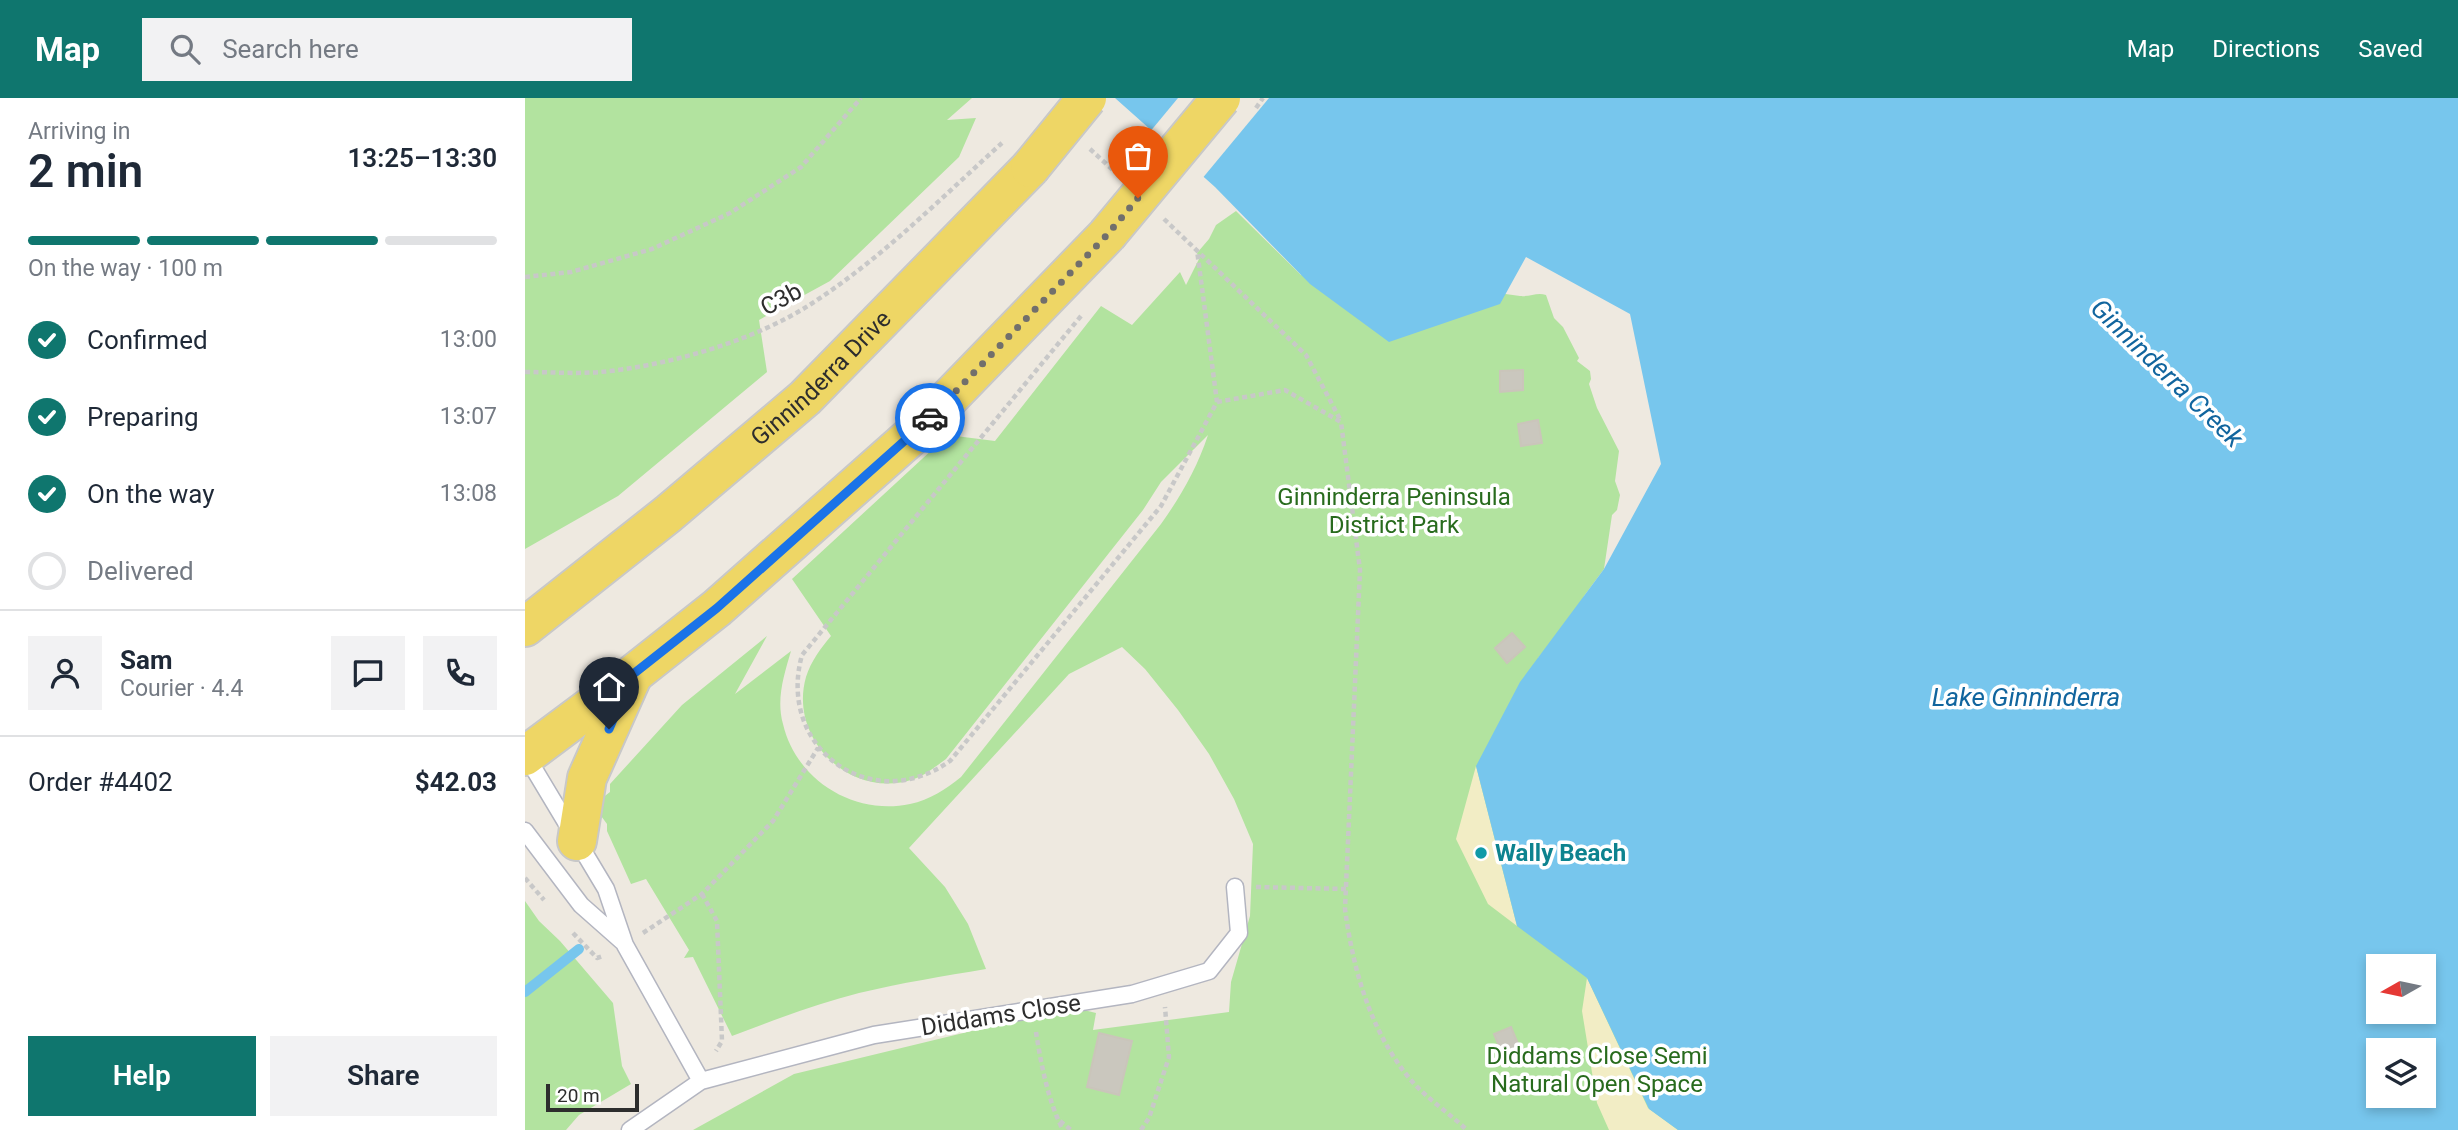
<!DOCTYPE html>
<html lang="en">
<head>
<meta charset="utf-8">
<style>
	:root { --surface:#fff; --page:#f2f2f3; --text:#1f2937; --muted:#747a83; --line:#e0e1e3; --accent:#0f766e }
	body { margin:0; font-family:Roboto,sans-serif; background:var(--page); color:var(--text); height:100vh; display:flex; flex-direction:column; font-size:26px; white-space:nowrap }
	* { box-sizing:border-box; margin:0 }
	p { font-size:23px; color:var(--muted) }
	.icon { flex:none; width:38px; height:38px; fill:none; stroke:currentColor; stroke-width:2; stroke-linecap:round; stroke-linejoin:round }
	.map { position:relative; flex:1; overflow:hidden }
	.drawer { display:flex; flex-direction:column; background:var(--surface); width:525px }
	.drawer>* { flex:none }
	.needle { width:46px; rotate:261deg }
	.buttons { position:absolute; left:1841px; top:856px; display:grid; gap:14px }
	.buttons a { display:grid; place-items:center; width:70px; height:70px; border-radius:0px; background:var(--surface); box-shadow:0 4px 10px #0003; font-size:35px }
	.scale { position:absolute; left:21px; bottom:18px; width:93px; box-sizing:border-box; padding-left:7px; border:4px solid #2d2d2d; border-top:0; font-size:19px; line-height:24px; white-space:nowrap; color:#2d2d2d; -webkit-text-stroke:5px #fff; paint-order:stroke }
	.pin { position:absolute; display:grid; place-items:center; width:60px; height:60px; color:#fff; margin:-72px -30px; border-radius:50% 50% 50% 0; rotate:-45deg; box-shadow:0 0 7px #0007 }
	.pin .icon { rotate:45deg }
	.courier { position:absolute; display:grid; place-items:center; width:70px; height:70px; margin:-35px; border:5px solid #1a73e8; border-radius:50%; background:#fff; color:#222; box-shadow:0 2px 9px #0007 }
	.head em { font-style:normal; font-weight:600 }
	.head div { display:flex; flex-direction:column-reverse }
	.head { display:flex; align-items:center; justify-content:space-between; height:119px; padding:0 28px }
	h1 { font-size:46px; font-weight:600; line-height:52px }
	.bar { display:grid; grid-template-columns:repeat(4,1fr); gap:10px 7px; align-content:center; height:84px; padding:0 28px }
	.bar i { height:9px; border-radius:5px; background:var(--line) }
	.bar .on { background:var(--accent) }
	.bar p { grid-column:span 4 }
	.line { display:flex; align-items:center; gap:18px; padding:0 28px; border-top:2px solid var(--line) }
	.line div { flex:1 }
	.round { display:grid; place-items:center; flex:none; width:74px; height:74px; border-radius:0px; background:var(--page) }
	ol { padding:0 28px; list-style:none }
	li { display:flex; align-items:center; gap:21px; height:77px }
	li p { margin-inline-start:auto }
	li .icon { padding:7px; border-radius:50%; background:var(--accent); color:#fff; stroke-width:4 }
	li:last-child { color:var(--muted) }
	li i { width:38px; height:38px; border:4px solid var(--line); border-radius:50% }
	.action { display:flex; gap:14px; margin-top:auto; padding:14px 28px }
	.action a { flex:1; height:80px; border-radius:0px; background:var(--accent); color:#fff; font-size:28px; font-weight:600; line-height:80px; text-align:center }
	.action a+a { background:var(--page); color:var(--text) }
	header { display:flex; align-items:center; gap:42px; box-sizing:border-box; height:98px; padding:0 35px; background:var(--accent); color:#fff }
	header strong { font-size:33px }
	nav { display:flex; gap:38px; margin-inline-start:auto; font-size:24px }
	.search { width:490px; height:63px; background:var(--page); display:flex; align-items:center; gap:18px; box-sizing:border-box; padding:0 24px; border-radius:0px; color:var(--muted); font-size:26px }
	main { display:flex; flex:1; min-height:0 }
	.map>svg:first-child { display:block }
	.green { fill:#b2e39f }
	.sand { fill:#f2edc5 }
	.water { fill:#77c6ed; fill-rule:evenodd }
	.pier { fill:#eee9e0 }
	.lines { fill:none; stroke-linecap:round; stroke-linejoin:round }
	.stream { stroke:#77c6ed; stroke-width:10 }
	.building { fill:#cac7be; stroke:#cac5ba; stroke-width:2 }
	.service-casing { stroke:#b3b5c0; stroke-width:19 }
	.primary-casing { stroke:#c8c8c8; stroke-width:42 }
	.path { stroke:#c8c8c8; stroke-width:4.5; stroke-dasharray:5 3.5; stroke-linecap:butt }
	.service { stroke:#fff; stroke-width:16 }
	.primary { stroke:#eed665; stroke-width:38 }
	.primary-bridge-casing { stroke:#c8c8c8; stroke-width:42; stroke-linecap:butt }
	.path-bridge { stroke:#c8c8c8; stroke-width:4.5; stroke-dasharray:5 3.5; stroke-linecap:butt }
	.primary-bridge { stroke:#eed665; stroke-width:38 }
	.done { stroke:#716f6c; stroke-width:7; stroke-dasharray:0 12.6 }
	.route { stroke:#1a73e8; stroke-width:9 }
	.culture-dot { fill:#0f9aa8; stroke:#fff; stroke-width:2.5 }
	.labels { text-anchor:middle; stroke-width:7; stroke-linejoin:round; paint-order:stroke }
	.street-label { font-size:24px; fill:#2d2d2d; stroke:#fff }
	.park-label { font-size:24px; fill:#286b1d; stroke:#fff }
	.culture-label { font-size:24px; font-weight:bold; fill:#0d838f; stroke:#fff; text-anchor:start }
	.water-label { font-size:26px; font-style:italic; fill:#11659e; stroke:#fff }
</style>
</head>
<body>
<header>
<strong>Map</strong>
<div class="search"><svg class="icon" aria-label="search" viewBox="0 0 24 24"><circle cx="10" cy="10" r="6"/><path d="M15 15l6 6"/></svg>Search here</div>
<nav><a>Map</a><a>Directions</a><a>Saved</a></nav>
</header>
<main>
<section class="drawer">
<div class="head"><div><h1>2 min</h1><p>Arriving in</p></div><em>13:25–13:30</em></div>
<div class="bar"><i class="on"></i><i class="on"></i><i class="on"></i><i></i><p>On the way · 100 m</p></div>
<ol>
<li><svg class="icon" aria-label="check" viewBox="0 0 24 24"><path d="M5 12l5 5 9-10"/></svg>Confirmed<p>13:00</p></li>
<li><svg class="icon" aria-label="check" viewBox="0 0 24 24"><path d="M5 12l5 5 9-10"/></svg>Preparing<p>13:07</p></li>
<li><svg class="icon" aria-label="check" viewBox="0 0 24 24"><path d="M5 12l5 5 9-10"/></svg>On the way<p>13:08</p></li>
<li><i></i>Delivered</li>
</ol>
<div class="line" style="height:126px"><a class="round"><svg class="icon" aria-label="person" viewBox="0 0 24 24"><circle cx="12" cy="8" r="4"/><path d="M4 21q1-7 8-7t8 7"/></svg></a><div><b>Sam</b><p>Courier · 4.4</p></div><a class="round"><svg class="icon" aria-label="chat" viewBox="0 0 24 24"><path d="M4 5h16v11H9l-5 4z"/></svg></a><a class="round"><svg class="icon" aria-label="phone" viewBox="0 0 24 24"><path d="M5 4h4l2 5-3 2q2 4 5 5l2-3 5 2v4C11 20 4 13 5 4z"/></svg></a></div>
<div class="line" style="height:91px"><div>Order #4402</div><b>$42.03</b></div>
<div class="action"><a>Help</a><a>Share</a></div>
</section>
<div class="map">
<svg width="1933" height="1032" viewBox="0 0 1933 1032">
	<rect width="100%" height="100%" fill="#eee9e0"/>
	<path class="green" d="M 0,0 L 447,0 L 422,22 L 451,20 L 434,59 L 305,183 L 234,222 L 242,274 L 93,398 L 0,451 Z
		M 711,113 L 776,177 C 849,183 923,187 995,198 C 1005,199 1012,194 1021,197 L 1029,220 L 1038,229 L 1054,260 L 1052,263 L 1065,273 L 1066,281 L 1064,286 L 1072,310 L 1094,353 L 1090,383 L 1095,397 L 1092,412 L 1087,417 L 1079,471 L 1059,498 L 1057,506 L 1013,560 L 1217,1032 L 168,1032 L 269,976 L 492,922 L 555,911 L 571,915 L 568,932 L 704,914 L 706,884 L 725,818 L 728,746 L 709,701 L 684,656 L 653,612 L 620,571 L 597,549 L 544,576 L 384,750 L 420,789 L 443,826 L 461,871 C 419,878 376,885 334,895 C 291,906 249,922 207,938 L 168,859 L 159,860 L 164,852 L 121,781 L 106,786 L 82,733 L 82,726 L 68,707 L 85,694 L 85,686 L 157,607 L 242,538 L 210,596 L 266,553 C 259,577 251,601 258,626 C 271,682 329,718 385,706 C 405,702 421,691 436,679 L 636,426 C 656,398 672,370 683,337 L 636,384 L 618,412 L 421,661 C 411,668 401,677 389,681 C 327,703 263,642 281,579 C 286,563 296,550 306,538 L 267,481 L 423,337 L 470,343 L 576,208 L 607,227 L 655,174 L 661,187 L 674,161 L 672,155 L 684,141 L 691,127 Z
		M 0,803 L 14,823 L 35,843 L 88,905 L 97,968 L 106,986 L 54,1017 L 41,1032 L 0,1032 Z"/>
	<path class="sand" d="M 951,668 L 992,828 L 963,806 L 931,741 Z
		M 1062,880 L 1123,1010 L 1153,1032 L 1084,1032 L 1072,1005 L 1057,913 Z"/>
	<path class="water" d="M 590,0 L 1933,0 L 1933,1032 L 1153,1032 L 1124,1011 L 1062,880 L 992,828 L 951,668 L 995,584 L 1079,471 L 1136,366 L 1105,216 L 1001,159 L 975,206 L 864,244 L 785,186 L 690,89 ZM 1853,868 L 1899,868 L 1899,914 L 1853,914 ZM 1853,952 L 1899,952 L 1899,998 L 1853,998 Z"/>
	<path class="pier" d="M 653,0 L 744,0 L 676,82 L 624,35 Z"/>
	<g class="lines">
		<path class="stream" d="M 0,894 L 54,851"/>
	</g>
	<path class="building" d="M 998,272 L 998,292 L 975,294 L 975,273 Z
		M 1013,322 L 1017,345 L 996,348 L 993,326 Z
		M 987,535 L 1000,549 L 982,565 L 970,550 Z
		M 986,929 L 996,953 L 979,960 L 969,936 Z
		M 574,935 L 607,943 L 594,997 L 562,989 Z"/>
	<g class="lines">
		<g class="service-casing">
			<path id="service" d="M 0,656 L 81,791 L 100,847 L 176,983
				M 0,733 L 56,807 L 99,845
				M 105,1032 L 176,983 L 349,937 L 607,896 L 684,873 L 714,835 L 710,789"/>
		</g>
		<g class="primary-casing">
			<g id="primary">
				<path id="s1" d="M 0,529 L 143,416 L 280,300 L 505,70"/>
				<path d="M 0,658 L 87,593 L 192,510 L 392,333 L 582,137"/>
				<path d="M 52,743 L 62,680 L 107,579"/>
			</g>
		</g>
		<path class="path" d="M 565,51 L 590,74
			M 639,121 L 781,257 L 816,323
			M 0,179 L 46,174 L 127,151 L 205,115 L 276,69 L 336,0
			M 556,218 L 277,557 C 251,650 346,719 425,663 L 636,408 L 692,304 L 672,152
			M 0,274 C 25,274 50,276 75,274 C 142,268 229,243 286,206 C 356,161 415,101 477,45
			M 692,304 L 760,292 L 816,324 L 835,472 L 820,811 C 828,871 845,933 885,981 C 901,1000 924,1015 942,1032
			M 0,780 L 19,802
			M 731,789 L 821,791
			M 177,796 L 192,823 L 197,943 L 191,953
			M 48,835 L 72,860 L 78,858
			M 118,835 L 177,796 L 248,723 L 293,650
			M 511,934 C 516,966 523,1003 538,1032
			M 535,1023 L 546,1032
			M 616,1032 L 624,1020 L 644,959 L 640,909"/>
		<use href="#service" class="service"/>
		<use href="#primary" class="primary"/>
		<g class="primary-bridge-casing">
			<path id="primary-bridge" d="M 505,70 L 562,0
				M 582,137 L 696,0"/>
		</g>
		<path class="path-bridge" d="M 731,10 L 738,0"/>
		<use href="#primary-bridge" class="primary-bridge"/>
	</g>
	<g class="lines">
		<path class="done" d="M 405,320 L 582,137 L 613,100"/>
		<path class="route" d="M 84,631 L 107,577 L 192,510 L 405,320"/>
	</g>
	<circle class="culture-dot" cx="956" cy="755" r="7"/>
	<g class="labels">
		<g class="street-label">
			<text transform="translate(256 201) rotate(-28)" y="8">C3b</text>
			<text dy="8" stroke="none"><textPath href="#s1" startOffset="387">Ginninderra Drive</textPath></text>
			<text transform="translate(476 917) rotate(-9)" y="8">Diddams Close</text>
		</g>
		<g class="park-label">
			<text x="869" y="407">Ginninderra Peninsula<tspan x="869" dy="28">District Park</tspan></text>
			<text x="1072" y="966">Diddams Close Semi<tspan x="1072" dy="28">Natural Open Space</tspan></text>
		</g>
		<g class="culture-label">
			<text x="970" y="763">Wally Beach</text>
		</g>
		<g class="water-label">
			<text transform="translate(1642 275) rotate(44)" y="9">Ginninderra Creek</text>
			<text x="1501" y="608">Lake Ginninderra</text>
		</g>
	</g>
</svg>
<div class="buttons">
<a><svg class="needle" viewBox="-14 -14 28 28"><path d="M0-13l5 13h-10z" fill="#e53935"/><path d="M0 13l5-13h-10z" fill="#747a83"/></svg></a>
<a><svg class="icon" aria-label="layers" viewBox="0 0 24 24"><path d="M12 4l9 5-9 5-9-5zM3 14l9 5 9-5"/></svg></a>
</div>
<div class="scale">20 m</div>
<div class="pin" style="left:613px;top:100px;background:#ea580c"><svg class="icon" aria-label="bag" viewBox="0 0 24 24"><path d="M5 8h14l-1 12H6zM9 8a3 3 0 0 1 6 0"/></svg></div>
<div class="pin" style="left:84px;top:631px;background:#1f2937"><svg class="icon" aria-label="home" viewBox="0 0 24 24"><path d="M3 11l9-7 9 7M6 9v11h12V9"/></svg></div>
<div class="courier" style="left:405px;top:320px"><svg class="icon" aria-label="car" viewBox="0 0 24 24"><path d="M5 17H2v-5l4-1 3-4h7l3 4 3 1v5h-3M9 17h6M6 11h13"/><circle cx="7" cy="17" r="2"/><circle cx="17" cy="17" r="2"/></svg></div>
</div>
</main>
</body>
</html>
